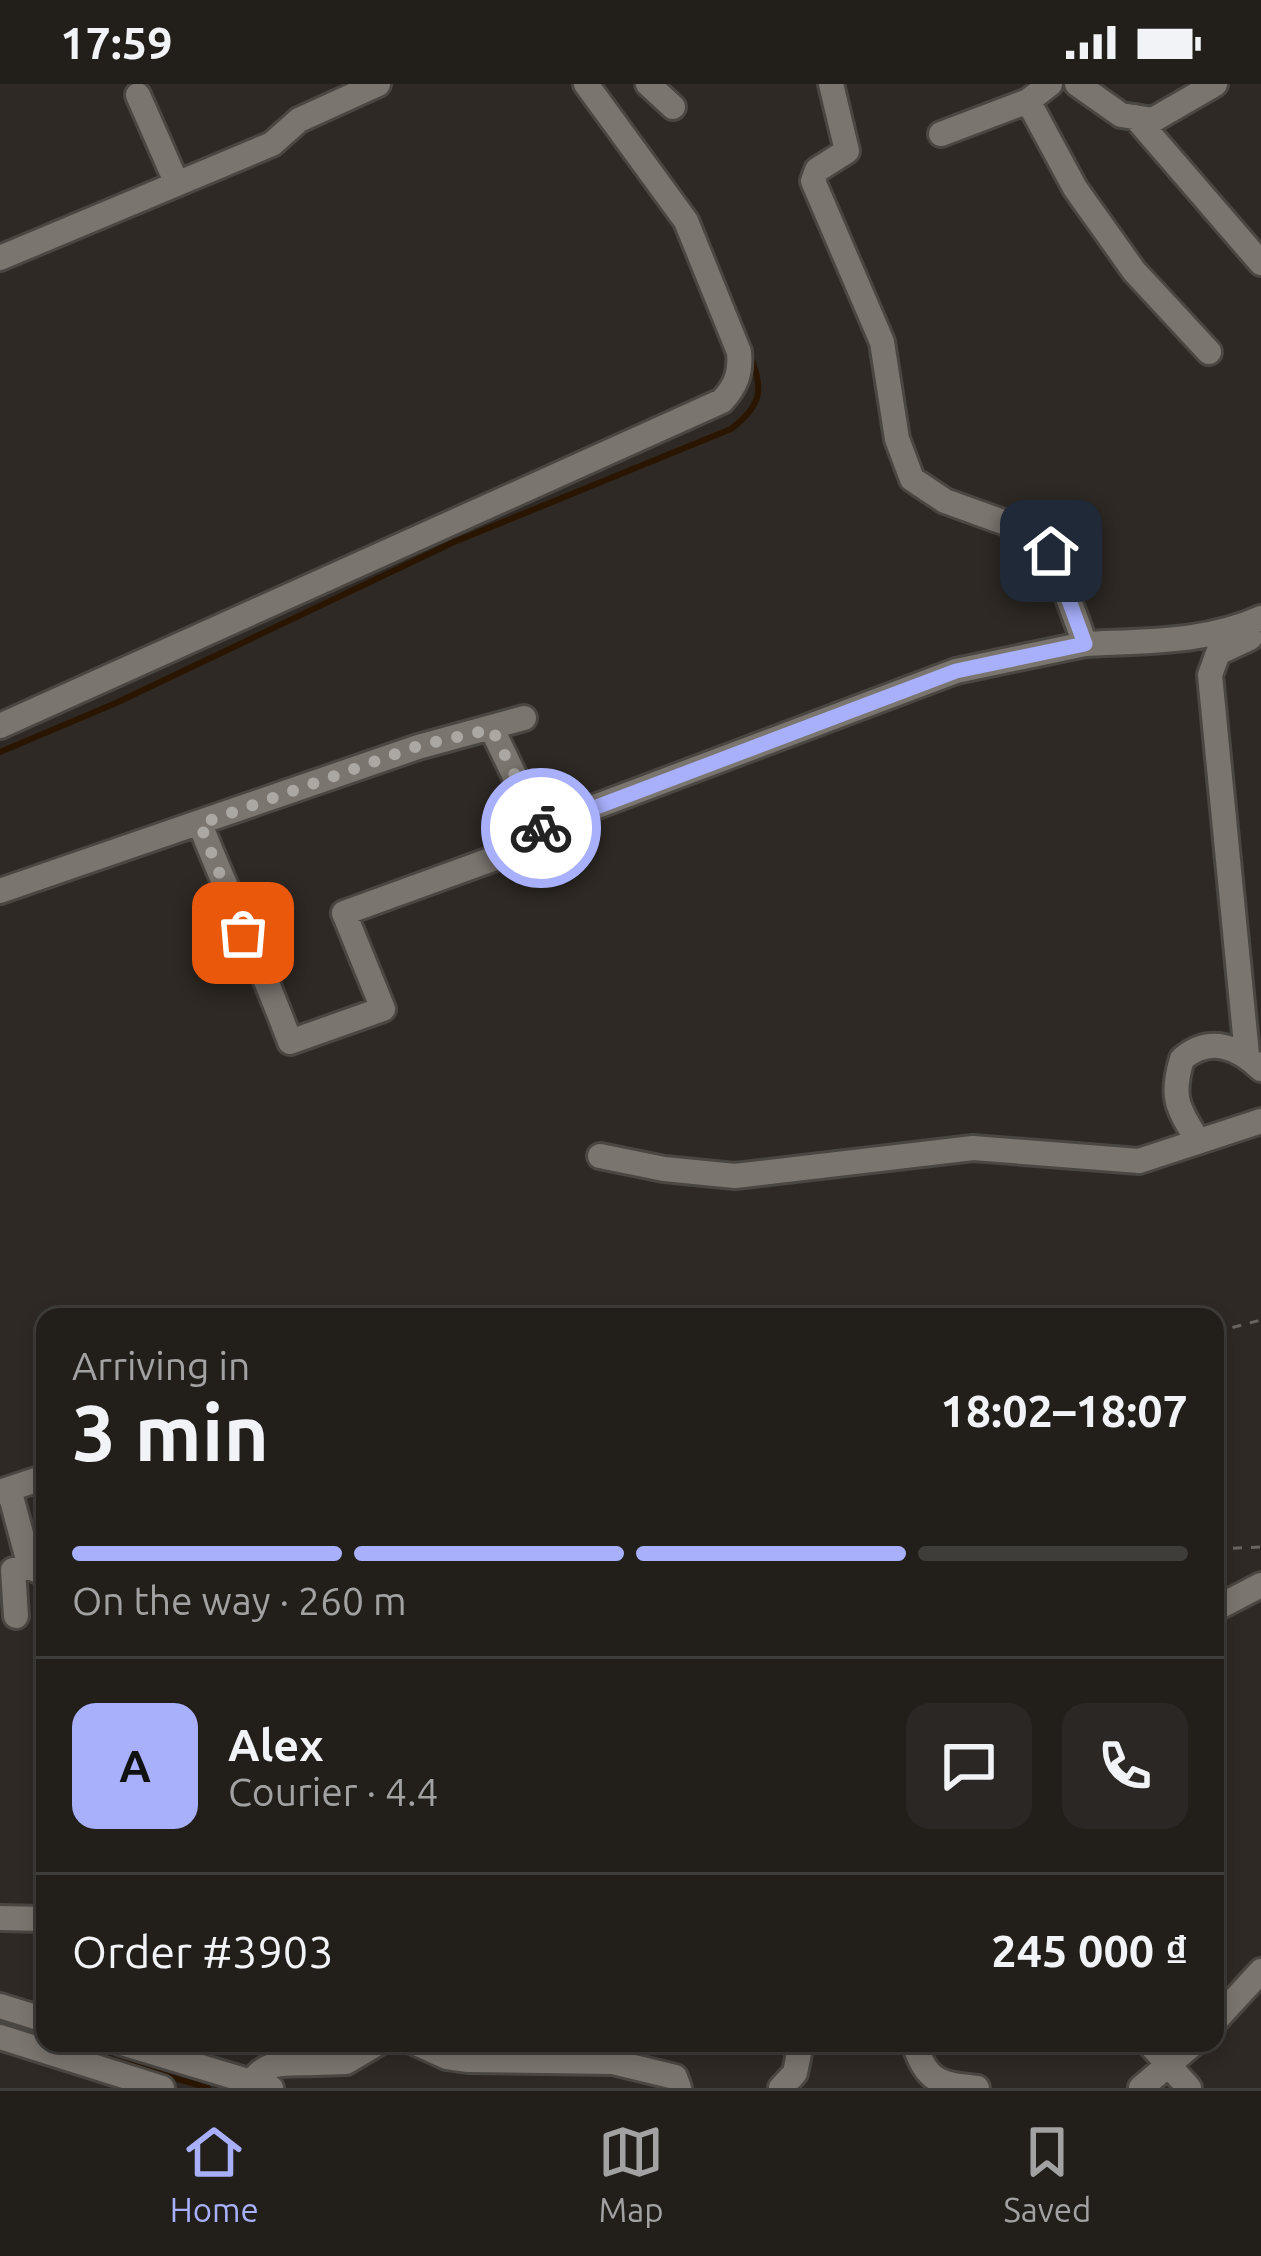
<!DOCTYPE html>
<html lang="en">
<head>
<meta charset="utf-8">
<style>
	:root { --surface:#221f1b; --page:#2a2724; --text:#f1f3f6; --muted:#a2a2a3; --line:#3f3d3a; --accent:#a8b0fc }
	body { margin:0; font-family:Ubuntu,sans-serif; background:var(--page); color:var(--text); height:100vh; display:flex; flex-direction:column; font-size:45px; white-space:nowrap }
	* { box-sizing:border-box; margin:0 }
	p { font-size:39px; color:var(--muted) }
	.icon { flex:none; width:66px; height:66px; fill:none; stroke:currentColor; stroke-width:2; stroke-linecap:round; stroke-linejoin:round }
	.map { position:relative; flex:1; overflow:hidden }
	.drawer { position:absolute; left:36px; top:1224px; width:1188px; height:744px; display:flex; flex-direction:column; background:var(--surface); border-radius:24px; box-shadow:0 6px 18px #0003,0 0 0 3px var(--line) }
	.drawer>* { flex:none }
	.pin { position:absolute; display:grid; place-items:center; width:102px; height:102px; color:#fff; margin:-51px; border-radius:24px; box-shadow:0 6px 18px #0006 }
	.courier { position:absolute; display:grid; place-items:center; width:120px; height:120px; margin:-60px; border:9px solid #a8b0fc; border-radius:50%; background:#fff; color:#222; box-shadow:0 3px 15px #0007 }
	.head em { font-style:normal; font-weight:600 }
	.head div { display:flex; flex-direction:column-reverse }
	.head { display:flex; align-items:center; justify-content:space-between; height:204px; padding:0 36px }
	h1 { font-size:78px; font-weight:600; line-height:90px }
	.bar { display:grid; grid-template-columns:repeat(4,1fr); gap:18px 12px; align-content:center; height:144px; padding:0 36px }
	.bar i { height:15px; border-radius:9px; background:var(--line) }
	.bar .selected { background:var(--accent) }
	.bar p { grid-column:span 4 }
	.line { display:flex; align-items:center; gap:30px; padding:0 36px; border-top:3px solid var(--line) }
	.line div { flex:1 }
	.round { display:grid; place-items:center; flex:none; width:126px; height:126px; border-radius:24px; background:var(--page) }
	.status { display:flex; justify-content:space-between; align-items:center; height:84px; padding:0 60px; background:var(--surface); direction:ltr }
	.status svg { height:33px; fill:currentColor }
	.tabs { display:flex; justify-content:space-around; align-items:center; height:168px; border-top:3px solid var(--line); background:var(--surface); font-size:33px; color:var(--muted) }
	.tabs a { display:grid; justify-items:center; gap:6px }
	.tabs .selected { color:var(--accent) }
	.map>svg:first-child { display:block }
	.lines { fill:none; stroke-linecap:round; stroke-linejoin:round }
	.stream { stroke:#2a1500; stroke-width:6 }
	.minor-casing { stroke:#4a4641; stroke-width:30 }
	.path { stroke:#69645f; stroke-width:3; stroke-dasharray:9 9; stroke-linecap:butt }
	.minor { stroke:#7b756f; stroke-width:24 }
	.done { stroke:#aba7a3; stroke-width:12; stroke-dasharray:0 21.6 }
	.route { stroke:#a8b0fc; stroke-width:15 }
</style>
</head>
<body>
<div class="status"><b>17:59</b><svg viewBox="0 0 49 12"><path d="M0 12V9h3v3zM5 12V6h3v6zM10 12V3h3v9zM15 12V0h3v12zM26 1h20v11H26zM47 4h2v5h-2z"/></svg></div>
<div class="map">
<svg width="1261" height="2004" viewBox="0 0 1261 2004">
	<rect width="100%" height="100%" fill="#2e2924"/>
	<g class="lines">
		<path class="stream" d="M 0,668 L 116,619 L 454,458 L 731,345 C 764,320 763,304 749,268
			M 68,1962 L 208,2004"/>
		<g class="minor-casing">
			<path id="minor" d="M 648,0 L 673,23
				M 831,0 L 847,67 L 817,86 L 813,97 L 882,258 L 897,355 L 912,395 L 945,417 L 1039,451 L 1051,467 L 1085,560 C 1144,557 1206,559 1261,534
				M 1050,0 L 1028,17 L 1075,104 L 1134,187 L 1209,268
				M 1077,0 L 1121,31 L 1153,36 L 1215,0
				M 138,11 L 177,100
				M 1135,33 L 1261,179
				M 941,50 L 1028,17
				M 0,174 L 272,60 L 299,36 L 378,0
				M 0,642 L 722,317 C 736,302 741,289 739,268 L 686,137 L 586,0
				M 492,645 L 540,745
				M 200,740 C 229,814 263,884 290,958 L 383,925 L 344,829 L 537,759 L 544,742 L 956,587 L 1085,560
				M 0,807 L 418,663 L 524,634
				M 1247,971 L 1210,591 L 1218,569 L 1250,554
				M 1198,1057 C 1178,1024 1170,1014 1182,975 C 1210,951 1238,963 1261,985
				M 600,1072 L 664,1085 L 735,1092 L 973,1064 L 1139,1077 L 1261,1037
				M 9,1405 L 30,1483
				M 0,1408 L 45,1393
				M 1215,1525 L 1261,1501
				M 16,1532 L 13,1486 L 30,1483 L 43,1489
				M 0,1834 L 45,1835
				M 0,1922 L 45,1936
				M 1215,1937 L 1261,1887
				M 0,1953 L 162,2004
				M 122,1959 L 271,2004
				M 316,1959 L 315,1979 L 346,1978 L 378,1959
				M 416,1959 L 447,1973 L 468,1976 L 613,1978 L 675,1993 L 679,2004
				M 914,1959 C 927,1999 940,2000 977,2004
				M 1149,1959 L 1189,2004
				M 252,1998 C 266,1975 289,1980 315,1979
				M 781,2004 L 795,1989 L 801,1959
				M 1141,2004 L 1194,1959"/>
		</g>
		<path class="path" d="M 1215,1248 L 1261,1236
			M 1215,1465 L 1261,1463"/>
		<use href="#minor" class="minor"/>
	</g>
	<g class="lines">
		<path class="done" d="M 243,849 L 200,740 L 418,662 L 492,645 L 541,744"/>
		<path class="route" d="M 541,744 L 956,587 L 1085,560 L 1051,467"/>
	</g>
</svg>
<div class="pin" style="left:243px;top:849px;background:#ea580c"><svg class="icon" aria-label="bag" viewBox="0 0 24 24"><path d="M5 8h14l-1 12H6zM9 8a3 3 0 0 1 6 0"/></svg></div>
<div class="pin" style="left:1051px;top:467px;background:#1f2937"><svg class="icon" aria-label="home" viewBox="0 0 24 24"><path d="M3 11l9-7 9 7M6 9v11h12V9"/></svg></div>
<div class="courier" style="left:541px;top:744px"><svg class="icon" aria-label="bike" viewBox="0 0 24 24"><circle cx="6" cy="16" r="4"/><circle cx="18" cy="16" r="4"/><path d="M6 16l4-8h5l3 8M10 8l3 8H6M13 5h3"/></svg></div>
<section class="drawer">
<div class="head"><div><h1>3 min</h1><p>Arriving in</p></div><em>18:02–18:07</em></div>
<div class="bar"><i class="selected"></i><i class="selected"></i><i class="selected"></i><i></i><p>On the way · 260 m</p></div>
<div class="line" style="height:216px"><b class="round" style="background:var(--accent);color:#111">A</b><div><b>Alex</b><p>Courier · 4.4</p></div><a class="round"><svg class="icon" aria-label="chat" viewBox="0 0 24 24"><path d="M4 5h16v11H9l-5 4z"/></svg></a><a class="round"><svg class="icon" aria-label="phone" viewBox="0 0 24 24"><path d="M5 4h4l2 5-3 2q2 4 5 5l2-3 5 2v4C11 20 4 13 5 4z"/></svg></a></div>
<div class="line" style="height:156px"><div>Order #3903</div><b>245 000 ₫</b></div>
</section>
</div>
<nav class="tabs">
<a class="selected"><svg class="icon" aria-label="home" viewBox="0 0 24 24"><path d="M3 11l9-7 9 7M6 9v11h12V9"/></svg>Home</a>
<a><svg class="icon" aria-label="map" viewBox="0 0 24 24"><path d="M3 6l6-2 6 2 6-2v14l-6 2-6-2-6 2zM9 4v14M15 6v14"/></svg>Map</a>
<a><svg class="icon" aria-label="saved" viewBox="0 0 24 24"><path d="M7 4h10v16l-5-4-5 4z"/></svg>Saved</a>
</nav>
</body>
</html>
